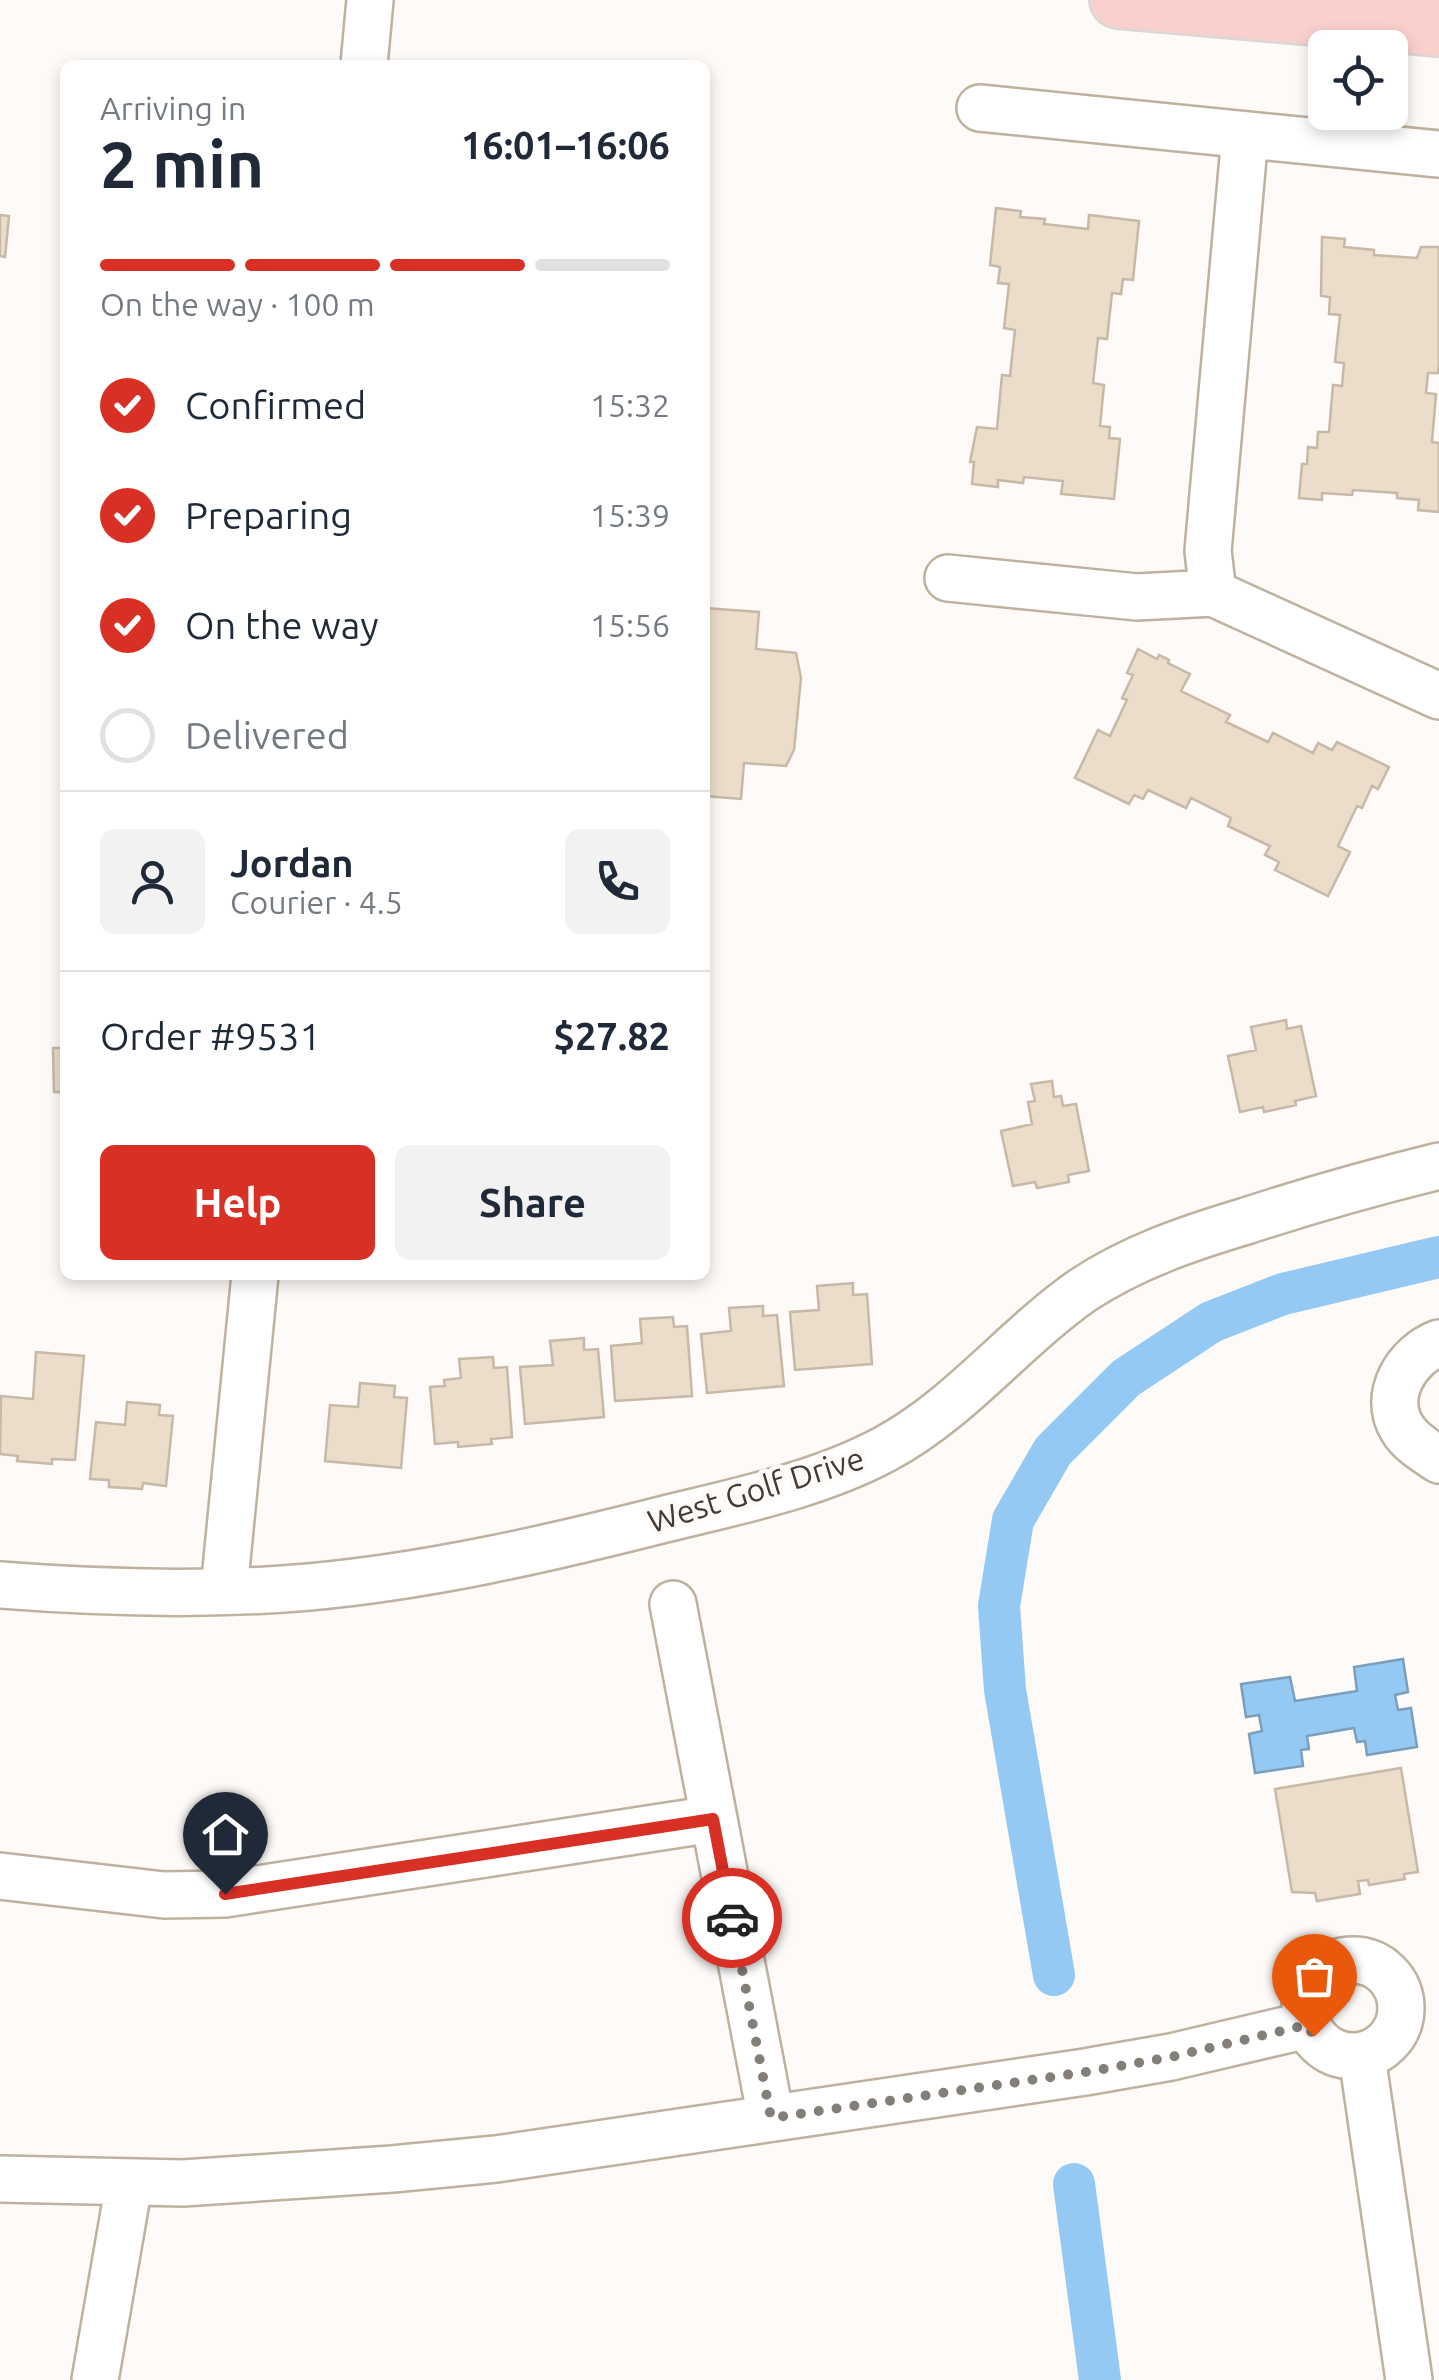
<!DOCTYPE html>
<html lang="en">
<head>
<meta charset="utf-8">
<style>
	:root { --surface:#fff; --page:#f2f2f3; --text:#1f2937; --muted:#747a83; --line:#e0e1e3; --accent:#d93025 }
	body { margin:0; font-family:Ubuntu,sans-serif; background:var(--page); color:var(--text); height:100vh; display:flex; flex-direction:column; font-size:38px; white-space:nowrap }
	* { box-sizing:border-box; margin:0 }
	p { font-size:32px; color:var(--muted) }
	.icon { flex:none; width:55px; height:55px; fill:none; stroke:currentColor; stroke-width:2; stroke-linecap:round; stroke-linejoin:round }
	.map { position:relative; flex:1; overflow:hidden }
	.drawer { position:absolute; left:60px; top:60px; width:650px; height:1220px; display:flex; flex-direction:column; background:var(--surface); border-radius:15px; box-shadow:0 5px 15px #0003 }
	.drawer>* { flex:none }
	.controls { position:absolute; left:1308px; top:30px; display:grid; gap:20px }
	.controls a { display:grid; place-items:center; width:100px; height:100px; border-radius:15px; background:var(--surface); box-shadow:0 5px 15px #0003; font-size:50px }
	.pin { position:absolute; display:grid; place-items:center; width:85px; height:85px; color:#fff; margin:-102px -42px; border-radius:50% 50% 50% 0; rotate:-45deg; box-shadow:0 0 10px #0007 }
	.pin .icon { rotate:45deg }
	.courier { position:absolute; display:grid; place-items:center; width:100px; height:100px; margin:-50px; border:8px solid #d93025; border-radius:50%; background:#fff; color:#222; box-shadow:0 2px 12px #0007 }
	.headline em { font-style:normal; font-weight:600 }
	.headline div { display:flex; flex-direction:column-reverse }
	.headline { display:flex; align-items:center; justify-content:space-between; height:170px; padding:0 40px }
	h1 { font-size:65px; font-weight:600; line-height:75px }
	.bar { display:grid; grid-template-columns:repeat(4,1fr); gap:15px 10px; align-content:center; height:120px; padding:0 40px }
	.bar i { height:12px; border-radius:8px; background:var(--line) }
	.bar .current { background:var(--accent) }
	.bar p { grid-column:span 4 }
	.line { display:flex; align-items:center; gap:25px; padding:0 40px; border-top:2px solid var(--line) }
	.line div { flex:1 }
	.round { display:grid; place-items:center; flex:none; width:105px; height:105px; border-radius:15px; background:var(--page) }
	ol { padding:0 40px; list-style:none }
	li { display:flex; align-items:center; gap:30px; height:110px }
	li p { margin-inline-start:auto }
	li .icon { padding:10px; border-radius:50%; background:var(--accent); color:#fff; stroke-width:4 }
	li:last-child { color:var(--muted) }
	li i { width:55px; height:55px; border:5px solid var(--line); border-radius:50% }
	.action { display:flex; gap:20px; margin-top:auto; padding:20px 40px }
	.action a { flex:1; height:115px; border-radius:15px; background:var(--accent); color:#fff; font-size:40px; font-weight:600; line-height:115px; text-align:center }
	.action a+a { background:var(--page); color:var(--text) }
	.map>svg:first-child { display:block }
	.water { fill:#94c9f4; stroke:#7b9eba; stroke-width:2.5 }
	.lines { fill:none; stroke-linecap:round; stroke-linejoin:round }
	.canal { stroke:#94c9f4; stroke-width:42 }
	.building { fill:#ecddcb; stroke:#c7b8a7; stroke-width:2.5 }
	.minor-casing { stroke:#bfb1a0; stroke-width:50 }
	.major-casing { stroke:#d9d8d6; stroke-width:60 }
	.minor { stroke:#fff; stroke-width:45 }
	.major { stroke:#fad0cd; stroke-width:55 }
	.done { stroke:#837e78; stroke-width:10; stroke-dasharray:0 18 }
	.route { stroke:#d93025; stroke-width:12 }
	.labels { text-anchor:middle; stroke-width:9; stroke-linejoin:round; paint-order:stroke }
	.street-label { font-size:32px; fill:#413b34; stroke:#fdfaf7 }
</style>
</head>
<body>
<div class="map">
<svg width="1439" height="2380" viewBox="0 0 1439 2380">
	<rect width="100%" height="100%" fill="#fdfaf7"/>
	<path class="water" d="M 1403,1659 L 1408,1692 L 1395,1695 L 1398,1710 L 1411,1708 L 1417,1747 L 1367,1755 L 1365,1741 L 1357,1742 L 1354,1728 L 1307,1736 L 1309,1749 L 1301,1750 L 1303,1766 L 1255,1773 L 1249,1734 L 1262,1731 L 1259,1715 L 1246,1717 L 1241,1684 L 1290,1677 L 1295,1701 L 1357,1691 L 1354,1667 Z"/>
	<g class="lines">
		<path class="canal" d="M 1054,1975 L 1005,1690 L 999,1606 L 1013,1520 L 1053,1451 L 1126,1378 L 1211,1322 L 1283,1294 L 1439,1257
			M 1074,2184 L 1100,2380"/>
	</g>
	<path class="building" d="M 996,208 L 1021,211 L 1020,217 L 1045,219 L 1044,224 L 1088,229 L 1089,215 L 1139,221 L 1133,280 L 1123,279 L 1121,294 L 1112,293 L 1107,339 L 1098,338 L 1093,383 L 1104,385 L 1100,426 L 1110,427 L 1109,438 L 1120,439 L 1114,499 L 1061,494 L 1063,481 L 1024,477 L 1023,483 L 998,480 L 998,487 L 972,484 L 974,462 L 970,462 L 977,427 L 997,429 L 1002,375 L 1010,376 L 1015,330 L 1004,328 L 1009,284 L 998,283 L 1000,267 L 990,265 Z
		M 0,215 L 9,216 L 5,257 L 0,256 Z
		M 1322,237 L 1345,239 L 1344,247 L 1374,250 L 1374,255 L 1417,258 L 1421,247 L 1439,247 L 1439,362 L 1438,373 L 1428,373 L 1426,393 L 1436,394 L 1432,442 L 1439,443 L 1439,512 L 1418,510 L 1419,500 L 1397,498 L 1397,493 L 1353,490 L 1352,495 L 1322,493 L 1322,500 L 1299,498 L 1302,464 L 1307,464 L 1308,447 L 1317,448 L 1318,432 L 1329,432 L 1333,385 L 1342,386 L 1344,363 L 1335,362 L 1340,315 L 1329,314 L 1330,297 L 1321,296 Z
		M 705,608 L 759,612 L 756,649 L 796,653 L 801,678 L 794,750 L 786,766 L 744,763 L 741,799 L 705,796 Z
		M 1138,649 L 1157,659 L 1159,655 L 1169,660 L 1168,663 L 1190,674 L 1181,691 L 1230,715 L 1226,722 L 1268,742 L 1273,733 L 1313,753 L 1318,743 L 1332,750 L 1337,742 L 1389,767 L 1378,789 L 1372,786 L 1362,808 L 1357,806 L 1338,846 L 1350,852 L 1328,896 L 1275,870 L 1279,862 L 1265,855 L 1270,846 L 1228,826 L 1231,818 L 1191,798 L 1186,808 L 1148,790 L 1143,799 L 1134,795 L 1129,804 L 1075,778 L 1098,730 L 1110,736 L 1127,700 L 1122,698 L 1133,675 L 1127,673 Z
		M 1286,1020 L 1287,1029 L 1301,1026 L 1316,1096 L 1295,1101 L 1296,1105 L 1264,1112 L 1263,1107 L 1240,1112 L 1228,1056 L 1256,1050 L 1251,1027 Z
		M 53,1048 L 65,1048 L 65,1092 L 54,1092 Z
		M 1052,1081 L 1054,1097 L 1061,1096 L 1063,1106 L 1076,1104 L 1089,1171 L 1068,1175 L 1069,1182 L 1037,1188 L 1035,1182 L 1013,1186 L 1001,1131 L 1032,1124 L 1028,1102 L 1035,1101 L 1031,1084 Z
		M 853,1283 L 853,1295 L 867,1294 L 872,1364 L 795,1370 L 790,1312 L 819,1310 L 817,1286 Z
		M 763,1306 L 763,1316 L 777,1315 L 784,1386 L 707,1393 L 701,1334 L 731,1331 L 729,1308 Z
		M 673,1317 L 674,1327 L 687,1326 L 692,1396 L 615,1401 L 611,1346 L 642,1343 L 640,1319 Z
		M 584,1338 L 584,1350 L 598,1349 L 604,1417 L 525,1424 L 520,1367 L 553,1365 L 550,1341 Z
		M 36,1352 L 84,1356 L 75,1460 L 52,1459 L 52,1464 L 17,1461 L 18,1456 L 0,1454 L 1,1396 L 33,1399 Z
		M 493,1357 L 494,1368 L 507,1367 L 512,1437 L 491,1439 L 492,1444 L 458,1447 L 458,1442 L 435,1444 L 430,1387 L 445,1386 L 444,1380 L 461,1378 L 459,1359 Z
		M 360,1383 L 395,1386 L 394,1397 L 407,1398 L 401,1468 L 325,1461 L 330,1405 L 358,1407 Z
		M 127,1402 L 160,1405 L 159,1415 L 173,1416 L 166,1486 L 143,1483 L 142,1489 L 109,1487 L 109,1480 L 90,1479 L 96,1422 L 125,1425 Z
		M 1401,1768 L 1418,1872 L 1404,1874 L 1405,1879 L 1369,1885 L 1368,1880 L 1358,1881 L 1360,1894 L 1317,1901 L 1315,1893 L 1292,1892 L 1275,1789 Z"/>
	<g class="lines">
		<g class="minor-casing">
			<path id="minor" d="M 364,65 L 370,0
				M 980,108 L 1439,154
				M 948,578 L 1137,597 L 1213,593 L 1439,696
				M 1213,593 L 1208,551 L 1245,135
				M 1439,1343 C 1407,1355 1382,1395 1402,1428 C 1410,1442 1426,1451 1439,1460
				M 0,1585 C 102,1593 206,1596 309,1587 C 429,1576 547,1549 665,1519 C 738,1501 818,1485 885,1449 C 960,1409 1014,1338 1083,1290 C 1133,1257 1189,1238 1246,1221 C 1310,1200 1374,1182 1439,1166
				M 224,1590 L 255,1275
				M 673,1604 L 771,2118
				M 0,1876 L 164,1895 L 225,1894 L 713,1819
				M1305 2008a48 48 0 1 1 96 0a48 48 0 1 1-96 0Z
				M 1362,2056 L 1409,2380
				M 0,2179 L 183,2183 L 392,2169 L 496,2159 L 1085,2072 L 1171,2057 L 1307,2025
				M 95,2380 L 129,2184"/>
		</g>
		<g class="major-casing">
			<path id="major" d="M 1118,0 L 1439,28"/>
		</g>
		<use href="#minor" class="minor"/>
		<use href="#major" class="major"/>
	</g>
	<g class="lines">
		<path class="done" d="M 732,1918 L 771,2118 L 1086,2072 L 1171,2057 L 1307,2025 L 1314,2036"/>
		<path class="route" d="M 225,1894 L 713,1819 L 732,1918"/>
	</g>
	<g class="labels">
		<g class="street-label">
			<text transform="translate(756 1490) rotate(-17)" y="11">West Golf Drive</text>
		</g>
	</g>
</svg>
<div class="controls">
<a><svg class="icon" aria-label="locate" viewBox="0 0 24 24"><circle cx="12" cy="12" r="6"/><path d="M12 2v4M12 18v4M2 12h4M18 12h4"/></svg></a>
</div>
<div class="pin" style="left:1314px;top:2036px;background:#ea580c"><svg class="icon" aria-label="bag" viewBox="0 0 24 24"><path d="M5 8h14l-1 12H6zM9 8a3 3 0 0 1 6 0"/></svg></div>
<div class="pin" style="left:225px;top:1894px;background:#1f2937"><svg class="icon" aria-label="home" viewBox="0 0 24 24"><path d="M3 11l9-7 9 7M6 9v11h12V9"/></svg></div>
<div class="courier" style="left:732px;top:1918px"><svg class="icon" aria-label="car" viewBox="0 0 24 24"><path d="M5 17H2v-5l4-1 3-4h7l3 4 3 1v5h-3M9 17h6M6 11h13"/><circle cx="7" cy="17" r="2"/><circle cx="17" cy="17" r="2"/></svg></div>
<section class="drawer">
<div class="headline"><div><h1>2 min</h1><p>Arriving in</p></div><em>16:01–16:06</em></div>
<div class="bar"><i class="current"></i><i class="current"></i><i class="current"></i><i></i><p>On the way · 100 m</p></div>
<ol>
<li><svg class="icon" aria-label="check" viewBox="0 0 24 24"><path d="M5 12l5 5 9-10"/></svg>Confirmed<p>15:32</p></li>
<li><svg class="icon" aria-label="check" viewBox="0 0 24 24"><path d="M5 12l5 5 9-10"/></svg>Preparing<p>15:39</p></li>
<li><svg class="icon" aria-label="check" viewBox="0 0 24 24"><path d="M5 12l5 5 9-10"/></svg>On the way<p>15:56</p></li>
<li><i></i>Delivered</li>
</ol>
<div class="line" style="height:180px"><a class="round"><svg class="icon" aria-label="person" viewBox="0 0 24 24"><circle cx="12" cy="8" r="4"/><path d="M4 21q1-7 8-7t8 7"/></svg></a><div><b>Jordan</b><p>Courier · 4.5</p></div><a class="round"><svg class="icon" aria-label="phone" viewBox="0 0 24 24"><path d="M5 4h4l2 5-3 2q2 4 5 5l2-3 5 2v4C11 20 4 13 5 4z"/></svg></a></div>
<div class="line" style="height:130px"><div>Order #9531</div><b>$27.82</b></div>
<div class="action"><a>Help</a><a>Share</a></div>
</section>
</div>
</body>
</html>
